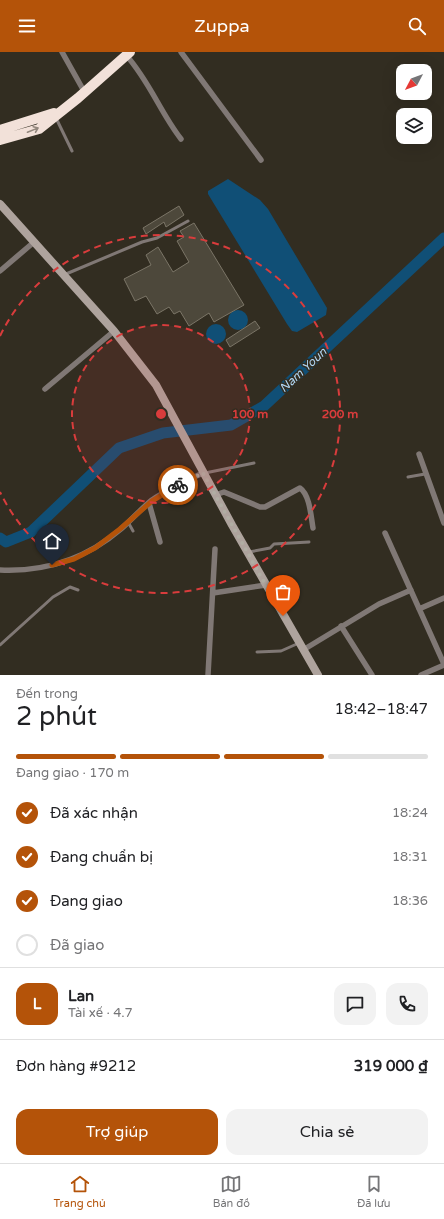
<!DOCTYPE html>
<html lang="vi">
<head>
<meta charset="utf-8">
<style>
	:root { --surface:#fff; --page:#f2f2f2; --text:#202124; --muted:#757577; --line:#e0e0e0; --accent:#b45309 }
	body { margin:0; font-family:"Varela Round",sans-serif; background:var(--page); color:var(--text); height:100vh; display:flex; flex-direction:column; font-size:15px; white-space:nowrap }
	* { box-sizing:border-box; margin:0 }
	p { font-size:13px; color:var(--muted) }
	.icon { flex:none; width:22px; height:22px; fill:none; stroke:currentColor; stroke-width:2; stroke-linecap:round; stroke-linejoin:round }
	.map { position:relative; height:623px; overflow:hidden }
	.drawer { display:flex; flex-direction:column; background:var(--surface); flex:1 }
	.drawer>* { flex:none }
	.needle { width:26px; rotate:229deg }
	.buttons { position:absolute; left:396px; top:12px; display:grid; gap:8px }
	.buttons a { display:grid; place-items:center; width:36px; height:36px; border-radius:8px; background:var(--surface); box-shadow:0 4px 16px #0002; font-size:20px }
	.pin { position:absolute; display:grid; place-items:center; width:34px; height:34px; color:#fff; margin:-41px -17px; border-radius:50% 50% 50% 0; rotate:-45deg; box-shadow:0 0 4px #0007 }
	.pin .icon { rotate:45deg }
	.courier { position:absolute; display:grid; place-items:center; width:40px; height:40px; margin:-20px; border:3px solid #b45309; border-radius:50%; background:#fff; color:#222; box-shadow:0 1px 5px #0007 }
	.overview em { font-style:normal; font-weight:600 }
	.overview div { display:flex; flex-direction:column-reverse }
	.overview { display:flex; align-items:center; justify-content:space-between; height:68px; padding:0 16px }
	h1 { font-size:26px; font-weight:600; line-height:30px }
	.bar { display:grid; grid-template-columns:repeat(4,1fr); gap:6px 4px; align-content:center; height:48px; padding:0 16px }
	.bar i { height:5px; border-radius:3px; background:var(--line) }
	.bar .current { background:var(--accent) }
	.bar p { grid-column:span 4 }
	.line { display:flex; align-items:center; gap:10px; padding:0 16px; border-top:1px solid var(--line) }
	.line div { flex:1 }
	.round { display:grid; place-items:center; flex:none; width:42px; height:42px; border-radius:12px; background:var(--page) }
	ol { padding:0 16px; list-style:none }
	li { display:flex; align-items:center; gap:12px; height:44px }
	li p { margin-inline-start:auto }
	li .icon { padding:4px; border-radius:50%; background:var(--accent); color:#fff; stroke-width:4 }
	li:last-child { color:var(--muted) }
	li i { width:22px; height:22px; border:2px solid var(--line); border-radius:50% }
	.primary-button { display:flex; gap:8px; margin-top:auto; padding:8px 16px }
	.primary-button a { flex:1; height:46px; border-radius:12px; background:var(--accent); color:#fff; font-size:16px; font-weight:600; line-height:46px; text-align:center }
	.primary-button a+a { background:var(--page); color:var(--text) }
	header { display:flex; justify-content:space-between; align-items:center; height:52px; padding:0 16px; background:var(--accent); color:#fff; font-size:18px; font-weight:600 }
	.tab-bar { display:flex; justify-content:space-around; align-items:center; height:56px; border-top:1px solid var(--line); background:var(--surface); font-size:11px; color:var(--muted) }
	.tab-bar a { display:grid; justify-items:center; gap:2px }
	.tab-bar .current { color:var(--accent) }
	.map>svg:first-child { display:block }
	.water { fill:#104f76 }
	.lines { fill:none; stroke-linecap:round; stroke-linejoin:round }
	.river { stroke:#104f76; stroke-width:11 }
	.building { fill:#4d483b; stroke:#7b7567 }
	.lane { stroke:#807875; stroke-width:3 }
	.street { stroke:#807875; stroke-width:5.5 }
	.secondary { stroke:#aea39d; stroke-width:8 }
	.highway { stroke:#f2e1d9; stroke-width:10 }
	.oneway { stroke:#92877d }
	.done { stroke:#b1aea4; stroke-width:4; stroke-dasharray:0 7.2 }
	.route { stroke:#b45309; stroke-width:5 }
	.ring { fill:none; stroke:#d93c3c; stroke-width:2; stroke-dasharray:7 5 }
	.labels { text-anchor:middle; stroke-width:3; stroke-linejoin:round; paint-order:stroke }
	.water-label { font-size:12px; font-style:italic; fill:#b1d6f3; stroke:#322d21 }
	.centre { fill:#d93c3c; stroke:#322d21; stroke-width:2 }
	.ring-label { font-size:12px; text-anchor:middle; font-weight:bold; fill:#d93c3c; stroke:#322d21; stroke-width:3; stroke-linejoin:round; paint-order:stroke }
</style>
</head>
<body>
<header><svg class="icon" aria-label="menu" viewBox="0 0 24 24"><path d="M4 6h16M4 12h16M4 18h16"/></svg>Zuppa<svg class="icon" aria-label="search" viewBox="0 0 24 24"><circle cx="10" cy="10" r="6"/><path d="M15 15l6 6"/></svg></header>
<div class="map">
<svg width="444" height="623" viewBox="0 0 444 623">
	<rect width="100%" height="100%" fill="#322d21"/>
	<path class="water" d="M 228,127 L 260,148 L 268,157 L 327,256 L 326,263 L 297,280 L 292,279 L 287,272 L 208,142 L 208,139 Z
		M228 268a10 10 0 1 1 20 0a10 10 0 1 1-20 0Z
		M206 282a10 10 0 1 1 20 0a10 10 0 1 1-20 0Z"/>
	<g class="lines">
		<path class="river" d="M 0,486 L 6,490 L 31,480 L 119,396 L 163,381 L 231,373 L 264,354 L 444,186"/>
	</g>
	<path class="building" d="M 179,154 L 184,163 L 166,175 L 164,170 L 146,182 L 143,176 Z
		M 194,171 L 244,253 L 214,270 L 209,261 L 189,274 L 180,259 L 174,262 L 169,255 L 157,262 L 146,244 L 135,249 L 124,227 L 151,213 L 146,203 L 158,195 L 173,220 L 189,210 L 177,189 L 184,185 L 180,179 Z
		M 255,269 L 260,276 L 230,295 L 226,288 Z"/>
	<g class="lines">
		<path class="lane" d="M 56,66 L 72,99
			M 66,222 L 142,190 L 157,186 L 188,169
			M 205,421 L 254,411
			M 408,425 L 425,422
			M 128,470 L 133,479
			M 249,500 L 270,496 L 274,492 L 309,490
			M 0,593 L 53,545 L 70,535 L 78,538
			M 257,600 L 281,599 L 299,591"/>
		<path class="street" d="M 62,0 L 85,41
			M 181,0 L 261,108
			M 126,3 C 150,30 160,60 181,87
			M 0,219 L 34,190
			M 45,337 L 114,279
			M 419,402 L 444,471
			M 215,443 L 224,440 L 260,455 L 265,455 L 300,436 C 310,443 311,465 313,476
			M 149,451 L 160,490
			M 385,481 L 444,612
			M 0,518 C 46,520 86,507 121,477 C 131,468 141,457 152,448 C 168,437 186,429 203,421
			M 213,541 L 266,533
			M 419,557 L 444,546
			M 341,574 L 372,623
			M 303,598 L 379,552 L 411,538
			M 208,623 L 215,497
			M 421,623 L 444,613"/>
		<path class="secondary" d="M 0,152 L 114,279 L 156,333 L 232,473 L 318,623"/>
		<path class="highway" d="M 0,78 L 54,61
			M 0,88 L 39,77 L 78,46 L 130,0"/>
	</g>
	<defs><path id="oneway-shaft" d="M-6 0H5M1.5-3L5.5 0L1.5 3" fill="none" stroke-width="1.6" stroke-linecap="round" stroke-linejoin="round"/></defs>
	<use class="oneway" href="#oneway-shaft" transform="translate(33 78) rotate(-22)"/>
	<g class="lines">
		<path class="done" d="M 178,433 L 203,421 L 283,564"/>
		<path class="route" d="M 52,513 L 74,507 L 95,496 L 120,477 L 152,449 L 178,433"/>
	</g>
	<circle cx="161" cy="362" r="89" fill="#d93c3c" fill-opacity=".12"/>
	<g class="ring">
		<circle cx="161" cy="362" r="89"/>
		<path d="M0 284A179 179 0 1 1 0 440"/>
	</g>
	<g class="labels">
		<g class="water-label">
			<text transform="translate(303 318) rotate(-43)" y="4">Nam Youn</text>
		</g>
	</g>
	<circle cx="161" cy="362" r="6" class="centre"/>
	<g class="ring-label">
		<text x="250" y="366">100 m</text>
		<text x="340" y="366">200 m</text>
	</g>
</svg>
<div class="buttons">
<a><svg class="needle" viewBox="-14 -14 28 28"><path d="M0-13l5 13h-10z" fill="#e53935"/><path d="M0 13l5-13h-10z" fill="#757577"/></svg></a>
<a><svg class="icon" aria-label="layers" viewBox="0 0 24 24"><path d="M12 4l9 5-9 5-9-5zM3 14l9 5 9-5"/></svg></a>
</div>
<div class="pin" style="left:283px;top:564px;background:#ea580c"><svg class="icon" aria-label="bag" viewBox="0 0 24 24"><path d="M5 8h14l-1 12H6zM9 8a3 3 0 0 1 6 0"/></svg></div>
<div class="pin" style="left:52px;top:513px;background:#1f2937"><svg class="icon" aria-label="home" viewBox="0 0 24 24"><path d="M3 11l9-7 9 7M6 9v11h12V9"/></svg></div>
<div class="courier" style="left:178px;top:433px"><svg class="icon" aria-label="bike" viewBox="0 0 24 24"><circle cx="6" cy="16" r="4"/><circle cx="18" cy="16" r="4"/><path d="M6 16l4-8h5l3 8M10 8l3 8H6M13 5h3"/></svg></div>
</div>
<section class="drawer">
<div class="overview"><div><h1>2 phút</h1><p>Đến trong</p></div><em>18:42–18:47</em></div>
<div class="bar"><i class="current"></i><i class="current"></i><i class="current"></i><i></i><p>Đang giao · 170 m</p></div>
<ol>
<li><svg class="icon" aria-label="check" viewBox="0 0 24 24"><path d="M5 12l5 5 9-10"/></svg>Đã xác nhận<p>18:24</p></li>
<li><svg class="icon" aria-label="check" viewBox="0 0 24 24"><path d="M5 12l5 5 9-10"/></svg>Đang chuẩn bị<p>18:31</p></li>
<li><svg class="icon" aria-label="check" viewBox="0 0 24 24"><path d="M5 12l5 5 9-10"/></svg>Đang giao<p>18:36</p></li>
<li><i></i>Đã giao</li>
</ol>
<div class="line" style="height:72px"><b class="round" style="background:var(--accent);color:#fff">L</b><div><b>Lan</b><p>Tài xế · 4.7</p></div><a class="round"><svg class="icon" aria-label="chat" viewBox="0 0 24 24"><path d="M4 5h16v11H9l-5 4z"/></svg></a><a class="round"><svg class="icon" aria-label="phone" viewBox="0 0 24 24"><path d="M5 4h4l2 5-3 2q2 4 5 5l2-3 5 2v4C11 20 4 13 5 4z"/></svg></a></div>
<div class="line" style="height:52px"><div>Đơn hàng #9212</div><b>319 000 ₫</b></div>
<div class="primary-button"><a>Trợ giúp</a><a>Chia sẻ</a></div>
</section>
<nav class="tab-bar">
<a class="current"><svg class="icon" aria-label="home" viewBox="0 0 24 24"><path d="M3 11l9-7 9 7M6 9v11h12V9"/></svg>Trang chủ</a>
<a><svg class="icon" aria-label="map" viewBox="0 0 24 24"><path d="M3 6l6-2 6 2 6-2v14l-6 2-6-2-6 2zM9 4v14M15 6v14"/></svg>Bản đồ</a>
<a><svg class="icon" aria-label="saved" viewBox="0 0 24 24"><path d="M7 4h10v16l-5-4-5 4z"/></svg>Đã lưu</a>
</nav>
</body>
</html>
